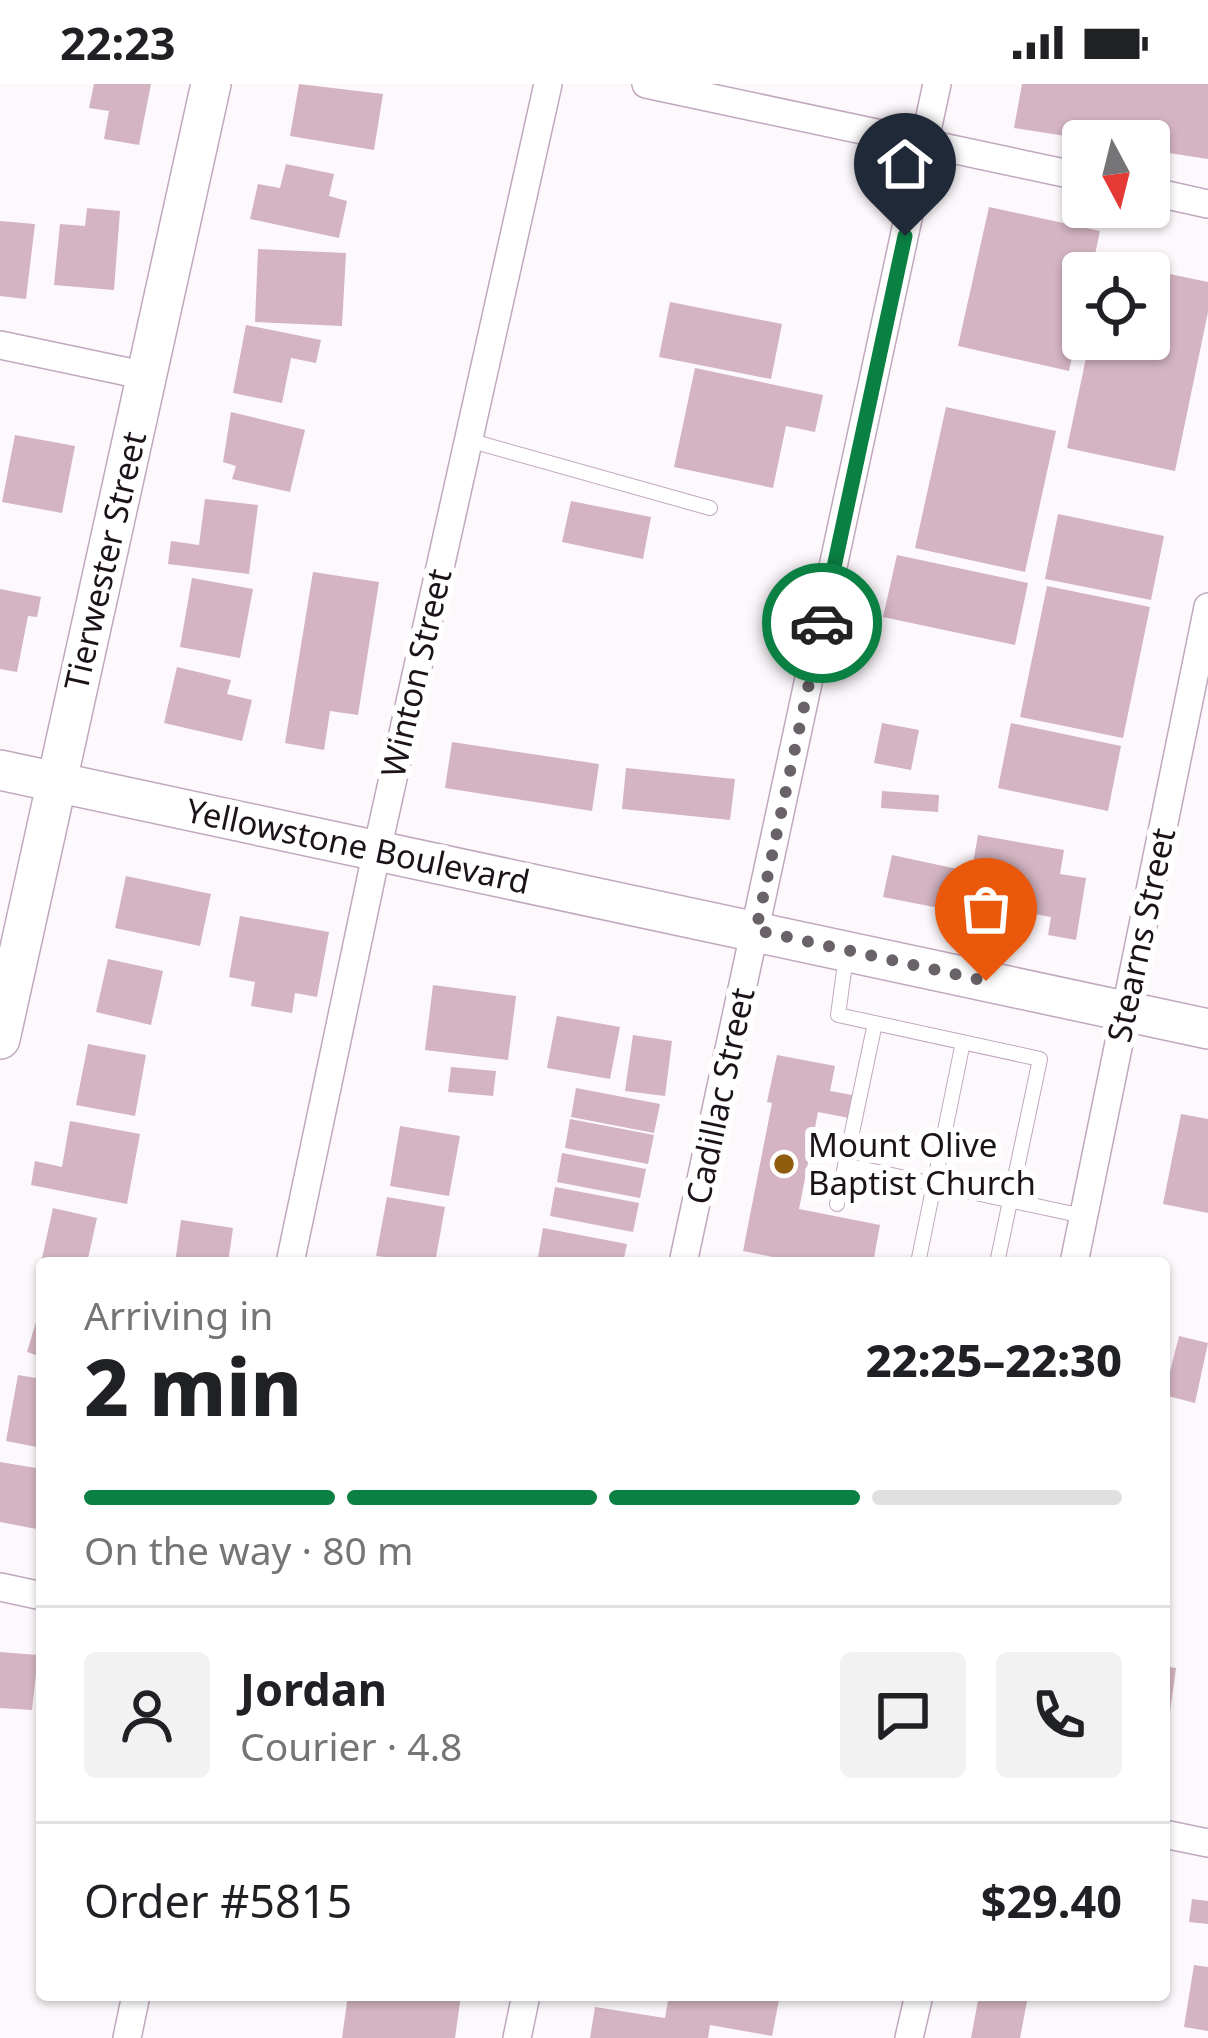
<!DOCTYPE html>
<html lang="en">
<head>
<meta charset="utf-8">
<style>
	:root { --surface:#fff; --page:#f2f2f2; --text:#202124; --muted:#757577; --line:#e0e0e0; --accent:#0b8043 }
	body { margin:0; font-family:"Noto Sans",sans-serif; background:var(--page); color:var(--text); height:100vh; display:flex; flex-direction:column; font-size:45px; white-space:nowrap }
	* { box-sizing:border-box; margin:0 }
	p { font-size:39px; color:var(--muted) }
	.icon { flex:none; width:66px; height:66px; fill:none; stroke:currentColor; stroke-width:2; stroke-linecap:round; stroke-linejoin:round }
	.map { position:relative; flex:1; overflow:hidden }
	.panel { position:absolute; left:36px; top:1173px; width:1134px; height:744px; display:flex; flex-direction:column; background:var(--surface); border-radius:12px; box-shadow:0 3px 9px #0004 }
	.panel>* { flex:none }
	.needle { width:78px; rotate:173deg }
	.controls { position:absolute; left:1062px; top:36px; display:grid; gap:24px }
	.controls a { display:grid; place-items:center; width:108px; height:108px; border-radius:12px; background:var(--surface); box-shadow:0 3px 9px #0004; font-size:60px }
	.pin { position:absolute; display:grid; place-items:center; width:102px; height:102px; color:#fff; margin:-123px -51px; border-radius:50% 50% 50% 0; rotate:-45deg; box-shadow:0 0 12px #0007 }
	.pin .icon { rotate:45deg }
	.courier { position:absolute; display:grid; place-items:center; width:120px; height:120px; margin:-60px; border:9px solid #0b8043; border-radius:50%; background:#fff; color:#222; box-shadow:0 3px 15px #0007 }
	.head em { font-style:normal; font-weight:800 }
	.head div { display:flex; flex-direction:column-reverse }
	.head { display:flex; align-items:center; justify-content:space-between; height:204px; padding:0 48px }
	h1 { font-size:78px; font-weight:800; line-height:90px }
	.bar { display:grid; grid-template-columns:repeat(4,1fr); gap:18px 12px; align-content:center; height:144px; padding:0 48px }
	.bar i { height:15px; border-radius:9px; background:var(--line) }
	.bar .on { background:var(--accent) }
	.bar p { grid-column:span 4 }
	.line { display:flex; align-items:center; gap:30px; padding:0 48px; border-top:3px solid var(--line) }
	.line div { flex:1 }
	.round { display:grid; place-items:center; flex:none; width:126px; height:126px; border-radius:12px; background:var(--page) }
	.status { display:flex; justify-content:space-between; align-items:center; height:84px; padding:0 60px; background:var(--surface); direction:ltr }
	.status svg { height:33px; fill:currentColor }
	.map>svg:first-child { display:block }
	.building { fill:#d4b4c2 }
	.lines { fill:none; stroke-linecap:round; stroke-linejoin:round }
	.lane-casing { stroke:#c1a8be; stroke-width:16 }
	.street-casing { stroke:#c1a8be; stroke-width:30 }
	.secondary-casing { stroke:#c1a8be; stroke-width:42 }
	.lane { stroke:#fff; stroke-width:14 }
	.street { stroke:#fff; stroke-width:27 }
	.secondary { stroke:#fff; stroke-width:39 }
	.done { stroke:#6a6269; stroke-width:12; stroke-dasharray:0 21.6 }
	.route { stroke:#0b8043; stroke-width:15 }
	.poi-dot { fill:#905c0e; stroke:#fff; stroke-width:4.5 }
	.labels { text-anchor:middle; stroke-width:12; stroke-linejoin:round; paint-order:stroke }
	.street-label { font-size:33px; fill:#1b121a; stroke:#fff }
	.poi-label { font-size:33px; fill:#1b121a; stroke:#fff; text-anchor:start }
</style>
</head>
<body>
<div class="status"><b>22:23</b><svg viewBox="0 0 49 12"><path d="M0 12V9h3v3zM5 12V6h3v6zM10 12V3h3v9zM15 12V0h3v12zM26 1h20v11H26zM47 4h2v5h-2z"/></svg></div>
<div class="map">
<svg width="1208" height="1954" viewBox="0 0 1208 1954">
	<rect width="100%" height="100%" fill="#fdf8fc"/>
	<path class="building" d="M 94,0 L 151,0 L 139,61 L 104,55 L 109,27 L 89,24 Z
		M 299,0 L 383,10 L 374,66 L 290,52 Z
		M 1022,0 L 1208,0 L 1208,75 L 1149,66 L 1149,57 L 1097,57 L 1014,44 Z
		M 286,80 L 334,90 L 329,112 L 347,117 L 339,154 L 250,135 L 258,100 L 280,104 Z
		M 989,123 L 1100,147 L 1091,189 L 1083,189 L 1083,223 L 1069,287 L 958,262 Z
		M 87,124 L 120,127 L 114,206 L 54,201 L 60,140 L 85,142 Z
		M 0,137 L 35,140 L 26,215 L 0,212 Z
		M 258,165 L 346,169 L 342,242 L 255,238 Z
		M 1107,177 L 1208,198 L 1208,228 L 1175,387 L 1067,364 L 1090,255 L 1149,255 L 1149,189 L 1104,189 Z
		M 670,218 L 782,240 L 771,295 L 659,273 Z
		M 246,241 L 321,256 L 316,279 L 291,274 L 282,319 L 233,309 Z
		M 695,284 L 823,311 L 815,348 L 786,342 L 773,404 L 674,383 Z
		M 946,323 L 1056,347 L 1025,488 L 915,464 Z
		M 231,328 L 305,346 L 290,408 L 232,395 L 236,382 L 223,378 Z
		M 15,351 L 75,362 L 62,429 L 2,418 Z
		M 205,415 L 258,421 L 249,490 L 168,480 L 171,457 L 199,461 Z
		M 571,417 L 651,433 L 643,475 L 562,458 Z
		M 1058,430 L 1164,452 L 1151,516 L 1045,495 Z
		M 897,471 L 1028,499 L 1015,561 L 883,533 Z
		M 313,488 L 379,498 L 358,631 L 330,627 L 324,666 L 285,659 Z
		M 192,494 L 253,505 L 240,574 L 180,563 Z
		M 1047,502 L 1150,523 L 1123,654 L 1020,633 Z
		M 0,505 L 41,513 L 37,533 L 28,532 L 17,588 L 0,585 Z
		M 177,583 L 231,596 L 227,610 L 252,616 L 242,657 L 164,639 Z
		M 882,639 L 919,646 L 911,686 L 874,679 Z
		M 1011,639 L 1121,662 L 1108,727 L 998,704 Z
		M 452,658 L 599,680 L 592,727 L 445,704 Z
		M 626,684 L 735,695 L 730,736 L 622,725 Z
		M 882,707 L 939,711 L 938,728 L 881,724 Z
		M 978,751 L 1064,766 L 1060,790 L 1086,794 L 1076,856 L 1048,851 L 1051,833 L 966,818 Z
		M 892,771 L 962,786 L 954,827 L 883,813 Z
		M 126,792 L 211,810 L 200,862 L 115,844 Z
		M 240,832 L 329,848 L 317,913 L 295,909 L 292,929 L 251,922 L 255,898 L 229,893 Z
		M 108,875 L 163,887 L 151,941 L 96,928 Z
		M 433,901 L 516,912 L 508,976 L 425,966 Z
		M 557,932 L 620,943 L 610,995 L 547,984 Z
		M 633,951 L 672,957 L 665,1012 L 625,1007 Z
		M 88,960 L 146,971 L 135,1032 L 76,1021 Z
		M 777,971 L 835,982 L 830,1007 L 858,1012 L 854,1035 L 818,1028 L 799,1125 L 880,1141 L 873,1179 L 802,1179 L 743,1167 L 772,1019 L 767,1018 Z
		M 451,983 L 496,987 L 493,1012 L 448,1008 Z
		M 576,1004 L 660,1020 L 654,1049 L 571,1033 Z
		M 1181,1030 L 1208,1035 L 1208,1129 L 1163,1120 Z
		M 570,1035 L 654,1051 L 648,1080 L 565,1064 Z
		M 70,1037 L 140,1050 L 127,1120 L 31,1101 L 35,1077 L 62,1083 Z
		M 400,1042 L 460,1052 L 449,1112 L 390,1102 Z
		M 562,1069 L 646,1085 L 640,1114 L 557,1098 Z
		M 555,1103 L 639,1119 L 633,1148 L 550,1132 Z
		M 387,1113 L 445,1123 L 435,1179 L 376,1172 Z
		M 53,1124 L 97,1134 L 87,1179 L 41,1179 Z
		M 181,1136 L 233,1144 L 228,1179 L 175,1179 Z
		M 543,1144 L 627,1160 L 623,1179 L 569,1179 L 538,1173 Z
		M 41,1221 L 42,1221 L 42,1273 L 27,1268 Z
		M 1179,1252 L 1208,1259 L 1195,1319 L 1164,1311 Z
		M 18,1291 L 42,1295 L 42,1364 L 6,1357 Z
		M 0,1378 L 42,1385 L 42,1446 L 0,1438 Z
		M 0,1568 L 38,1571 L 32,1626 L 0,1624 Z
		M 1164,1582 L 1176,1584 L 1167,1650 L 1164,1650 Z
		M 1192,1815 L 1208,1817 L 1208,1840 L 1189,1838 Z
		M 1194,1881 L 1208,1883 L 1208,1947 L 1184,1943 Z
		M 348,1911 L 461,1911 L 455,1954 L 342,1954 Z
		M 669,1911 L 780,1911 L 772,1952 L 710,1941 L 708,1954 L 590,1954 L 595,1923 L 665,1934 Z
		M 979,1911 L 1027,1917 L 1020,1954 L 971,1954 Z"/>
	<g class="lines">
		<g class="lane-casing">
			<path id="lane" d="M 468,356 L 710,424
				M 846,872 L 838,931 L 1040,975 L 997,1179
				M 845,1081 L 1083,1132
				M 837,1120 L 875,939
				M 918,1179 L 963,958"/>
		</g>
		<g class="street-casing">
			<path id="street" d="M 646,0 L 1083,93
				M 1149,107 L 1208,120
				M 0,261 L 147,292
				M 290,1179 L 377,766 L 548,0
				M 683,1179 L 937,0
				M 1074,1179 L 1208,523
				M 0,1503 L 42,1512
				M 1164,1750 L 1208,1759
				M 127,1954 L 136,1911
				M 517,1954 L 526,1911
				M 909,1954 L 919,1911"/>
		</g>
		<g class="secondary-casing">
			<path id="secondary" d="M 0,686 L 1208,945
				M 0,955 L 211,0"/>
		</g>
		<use href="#lane" class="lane"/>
		<use href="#street" class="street"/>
		<use href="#secondary" class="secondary"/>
	</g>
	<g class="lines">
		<path class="done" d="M 822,539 L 756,846 L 986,897"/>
		<path class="route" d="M 822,539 L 905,152"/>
	</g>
	<circle class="poi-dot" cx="784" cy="1080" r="12"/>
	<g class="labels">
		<g class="street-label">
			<text transform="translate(105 477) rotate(-77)" y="12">Tierwester Street</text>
			<text transform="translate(416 589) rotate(-77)" y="12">Winton Street</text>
			<text transform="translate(358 762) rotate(12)" y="12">Yellowstone Boulevard</text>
			<text transform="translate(1141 851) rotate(-78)" y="12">Stearns Street</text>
			<text transform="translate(720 1012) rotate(-78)" y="12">Cadillac Street</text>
		</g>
		<g class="poi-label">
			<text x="808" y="1073">Mount Olive<tspan x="808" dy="38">Baptist Church</tspan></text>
		</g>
	</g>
</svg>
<div class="controls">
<a><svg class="needle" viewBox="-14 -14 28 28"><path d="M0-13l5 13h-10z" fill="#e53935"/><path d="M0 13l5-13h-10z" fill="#757577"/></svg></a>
<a><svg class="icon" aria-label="locate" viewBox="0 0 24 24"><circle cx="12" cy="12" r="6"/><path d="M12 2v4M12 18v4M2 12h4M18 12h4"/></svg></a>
</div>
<div class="pin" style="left:986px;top:897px;background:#ea580c"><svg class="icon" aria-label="bag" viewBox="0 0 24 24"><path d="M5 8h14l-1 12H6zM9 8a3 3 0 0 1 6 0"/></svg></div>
<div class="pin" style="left:905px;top:152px;background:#1f2937"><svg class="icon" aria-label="home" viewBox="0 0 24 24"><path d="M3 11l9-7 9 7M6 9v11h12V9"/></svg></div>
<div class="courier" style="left:822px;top:539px"><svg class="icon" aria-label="car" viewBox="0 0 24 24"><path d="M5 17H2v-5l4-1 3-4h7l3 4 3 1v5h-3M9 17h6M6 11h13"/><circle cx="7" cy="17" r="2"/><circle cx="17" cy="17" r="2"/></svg></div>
<section class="panel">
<div class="head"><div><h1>2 min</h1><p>Arriving in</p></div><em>22:25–22:30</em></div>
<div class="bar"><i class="on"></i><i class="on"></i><i class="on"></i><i></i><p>On the way · 80 m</p></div>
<div class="line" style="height:216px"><a class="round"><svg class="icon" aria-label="person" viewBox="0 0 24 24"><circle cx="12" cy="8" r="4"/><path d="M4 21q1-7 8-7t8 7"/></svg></a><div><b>Jordan</b><p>Courier · 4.8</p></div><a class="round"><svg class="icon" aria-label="chat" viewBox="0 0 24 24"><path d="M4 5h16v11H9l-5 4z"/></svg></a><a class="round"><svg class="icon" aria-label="phone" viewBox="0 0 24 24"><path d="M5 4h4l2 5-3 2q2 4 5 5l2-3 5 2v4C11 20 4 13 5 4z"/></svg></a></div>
<div class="line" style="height:156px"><div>Order #5815</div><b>$29.40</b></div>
</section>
</div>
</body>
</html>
